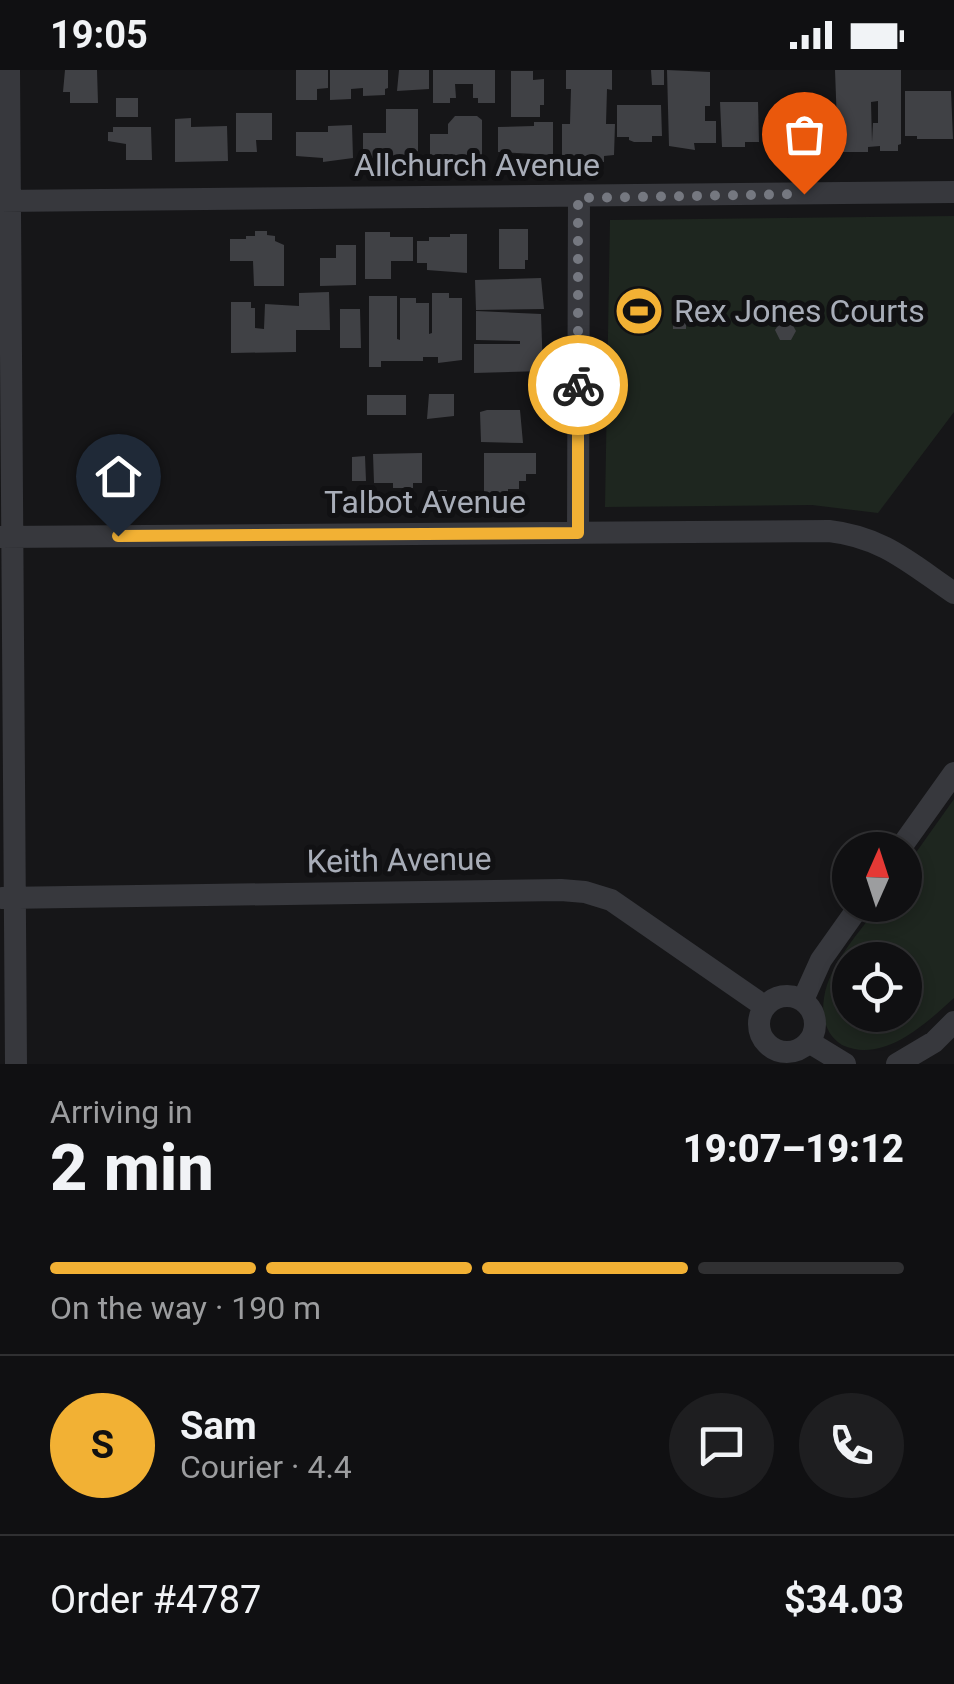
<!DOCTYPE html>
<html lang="en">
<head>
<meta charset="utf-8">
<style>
	:root { --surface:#101012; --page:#1e1e20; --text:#f1f3f6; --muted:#9c9d9f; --line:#303032; --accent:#f2b134 }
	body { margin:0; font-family:Roboto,sans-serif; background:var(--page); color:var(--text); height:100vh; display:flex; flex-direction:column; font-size:38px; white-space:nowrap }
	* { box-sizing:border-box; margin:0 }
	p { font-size:32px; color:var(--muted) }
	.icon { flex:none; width:55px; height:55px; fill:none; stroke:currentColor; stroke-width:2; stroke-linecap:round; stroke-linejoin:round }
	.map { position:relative; height:994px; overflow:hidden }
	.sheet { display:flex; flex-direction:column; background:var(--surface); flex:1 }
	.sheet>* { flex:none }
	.needle { width:65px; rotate:3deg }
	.fabs { position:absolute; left:832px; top:762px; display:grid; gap:20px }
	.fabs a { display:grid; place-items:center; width:90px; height:90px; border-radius:50%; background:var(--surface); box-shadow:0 5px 15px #0003,0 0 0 2px var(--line); font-size:50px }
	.pin { position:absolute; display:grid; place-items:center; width:85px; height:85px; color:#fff; margin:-102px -42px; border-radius:50% 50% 50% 0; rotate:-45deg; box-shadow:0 0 10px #0007 }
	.pin .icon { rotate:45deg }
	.courier { position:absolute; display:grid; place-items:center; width:100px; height:100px; margin:-50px; border:8px solid #f2b134; border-radius:50%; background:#fff; color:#222; box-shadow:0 2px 12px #0007 }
	.head em { font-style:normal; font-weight:800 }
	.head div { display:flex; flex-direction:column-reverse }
	.head { display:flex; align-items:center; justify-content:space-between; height:170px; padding:0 50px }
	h1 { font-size:65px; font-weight:800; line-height:75px }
	.bar { display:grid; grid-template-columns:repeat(4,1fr); gap:15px 10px; align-content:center; height:120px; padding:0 50px }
	.bar i { height:12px; border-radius:8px; background:var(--line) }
	.bar .on { background:var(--accent) }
	.bar p { grid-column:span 4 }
	.line { display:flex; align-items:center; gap:25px; padding:0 50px; border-top:2px solid var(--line) }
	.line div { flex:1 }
	.round { display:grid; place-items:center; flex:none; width:105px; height:105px; border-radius:52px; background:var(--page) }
	.status { display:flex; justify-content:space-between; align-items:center; height:70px; padding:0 50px; background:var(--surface); direction:ltr }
	.status svg { height:28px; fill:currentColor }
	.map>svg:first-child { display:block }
	.green { fill:#1e261f; fill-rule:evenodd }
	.building { fill:#404145; fill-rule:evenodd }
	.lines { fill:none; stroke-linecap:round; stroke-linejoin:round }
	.minor { stroke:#37383d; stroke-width:22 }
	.done { stroke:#757880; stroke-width:10; stroke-dasharray:0 18 }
	.route { stroke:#f2b134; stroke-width:12 }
	.labels { text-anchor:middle; stroke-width:10; stroke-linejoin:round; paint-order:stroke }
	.street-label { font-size:32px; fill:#a8adb8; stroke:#111113 }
	.poi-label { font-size:32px; fill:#a8adb8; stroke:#111113; text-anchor:start }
</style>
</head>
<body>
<div class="status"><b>19:05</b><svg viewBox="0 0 49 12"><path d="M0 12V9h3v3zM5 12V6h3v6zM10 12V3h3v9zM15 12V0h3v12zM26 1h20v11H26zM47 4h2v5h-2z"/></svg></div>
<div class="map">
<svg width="954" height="994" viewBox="0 0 954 994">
	<rect width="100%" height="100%" fill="#161618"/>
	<path class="green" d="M 954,146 L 954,342 L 878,443 L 812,435 L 605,437 L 610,150 Z
		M 954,729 L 954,928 C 925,954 884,994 842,975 C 826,965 821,947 824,928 C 829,894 860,862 879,835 L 905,835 L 905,798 ZM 850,890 L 905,890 L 905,945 L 850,945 Z"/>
	<path class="building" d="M 65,0 L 97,0 L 98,33 L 70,33 L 70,22 L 63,22 Z
		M 296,0 L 328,0 L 328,18 L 317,19 L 317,30 L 296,30 Z
		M 330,0 L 388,0 L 388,18 L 385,19 L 385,25 L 363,26 L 363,18 L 351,19 L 351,29 L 330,30 Z
		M 399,0 L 429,0 L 429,19 L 397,21 Z
		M 433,0 L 495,0 L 495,33 L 478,33 L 478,28 L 473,28 L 473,14 L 455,14 L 456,28 L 450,28 L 450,33 L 433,33 Z
		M 566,0 L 612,0 L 612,20 L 607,19 L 606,54 L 615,54 L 614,85 L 604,86 L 604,92 L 591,92 L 588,89 L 584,92 L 572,92 L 572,85 L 562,85 L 562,54 L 570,54 L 571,19 L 566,19 Z
		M 651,0 L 664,0 L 664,15 L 652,15 Z
		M 667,0 L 710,2 L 710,36 L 705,36 L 705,51 L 716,51 L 716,73 L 694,73 L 695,80 L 669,76 Z
		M 835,0 L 901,0 L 901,74 L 898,75 L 898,81 L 880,81 L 880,76 L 868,77 L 868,82 L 838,82 ZM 878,31 L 878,53 L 873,53 L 872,72 L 871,32 Z
		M 511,1 L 533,1 L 533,10 L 544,9 L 544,35 L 540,35 L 540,47 L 511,47 Z
		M 905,21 L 951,21 L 953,69 L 917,69 L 917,66 L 905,66 Z
		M 116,28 L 138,28 L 138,47 L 116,47 Z
		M 720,32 L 758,32 L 759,72 L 745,72 L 745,77 L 722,77 Z
		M 617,35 L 661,35 L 662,66 L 652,66 L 652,72 L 634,72 L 629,70 L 629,67 L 617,67 Z
		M 386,39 L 418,39 L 418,81 L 410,85 L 410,91 L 401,91 L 401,95 L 389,95 L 389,91 L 380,91 L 380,88 L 363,88 L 363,63 L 386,63 Z
		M 780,39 L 818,39 L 818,73 L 799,73 L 799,78 L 780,78 Z
		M 236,43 L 272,43 L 272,70 L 256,70 L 257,82 L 236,82 Z
		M 455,46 L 477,46 L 482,50 L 482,88 L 430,85 L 430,64 L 448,64 L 448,54 Z
		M 191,48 L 191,57 L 227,56 L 228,91 L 175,92 L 175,49 Z
		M 534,52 L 553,52 L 553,85 L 498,82 L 498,57 L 534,56 Z
		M 352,55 L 353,88 L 323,92 L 323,88 L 296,86 L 296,62 L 328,62 L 328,56 Z
		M 113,57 L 151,57 L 152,90 L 126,90 L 126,74 L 108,71 L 108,62 L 113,62 Z
		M 499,159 L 528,159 L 528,190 L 525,190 L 525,199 L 499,199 Z
		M 255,161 L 267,161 L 267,165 L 275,166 L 275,171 L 284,175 L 284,216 L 254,216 L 253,191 L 230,191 L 230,169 L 246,169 L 246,166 L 255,166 Z
		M 365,162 L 390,162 L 390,167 L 413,167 L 413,191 L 391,191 L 391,209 L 365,209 Z
		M 450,164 L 467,164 L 467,203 L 427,200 L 427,193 L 417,193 L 417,171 L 429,171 L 429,167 L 450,167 Z
		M 336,175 L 356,175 L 356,215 L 320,216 L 320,188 L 336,188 Z
		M 541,208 L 544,239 L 476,240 L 475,210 Z
		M 329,222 L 330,260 L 296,260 L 296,282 L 231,283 L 231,232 L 251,232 L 251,238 L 255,238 L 255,258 L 264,259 L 265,234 L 299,236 L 299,223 Z
		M 432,223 L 449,223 L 449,228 L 462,228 L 462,290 L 438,293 L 438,287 L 423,287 L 423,291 L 381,291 L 381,297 L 369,297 L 369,226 L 397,226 L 397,269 L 400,270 L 400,228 L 416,228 L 416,233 L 429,233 L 429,264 L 432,263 Z
		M 673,235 L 686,235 L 686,259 L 673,259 Z
		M 340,239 L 360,239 L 361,278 L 340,278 Z
		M 476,241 L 541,244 L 543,301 L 474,303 L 474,274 L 520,274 L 520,271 L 476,270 Z
		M 781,251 L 791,252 L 796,261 L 791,270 L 780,270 L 775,260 Z
		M 429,324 L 454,324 L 454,346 L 427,349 Z
		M 367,325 L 406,325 L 406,345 L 367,345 Z
		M 487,340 L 520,340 L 523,373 L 481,372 L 480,342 Z
		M 422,383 L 422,413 L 413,413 L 413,418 L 393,418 L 393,413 L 374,413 L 373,384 Z
		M 484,383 L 536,383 L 536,404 L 526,404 L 526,411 L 519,411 L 519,419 L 508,419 L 508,436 L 484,436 Z
		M 365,386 L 366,411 L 352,411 L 352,387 Z
		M 427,420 L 447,420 L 447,437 L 427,437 Z"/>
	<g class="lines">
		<path class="minor" d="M 9,0 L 16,994
			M 0,131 L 954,122
			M 578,463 L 579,127
			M 0,467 L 829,461 C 883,467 911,494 954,523
			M 899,780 L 954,703
			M 2,828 L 561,820 L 585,822 L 611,830 L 764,936
			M759 954a28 28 0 1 1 56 0a28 28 0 1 1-56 0Z
			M 803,930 L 821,890 L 860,835
			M 809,972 L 845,994
			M 897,994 L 934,972 L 954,952"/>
	</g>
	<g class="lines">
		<path class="done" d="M 578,315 L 578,128 L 804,124"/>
		<path class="route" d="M 118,466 L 578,463 L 578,315"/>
	</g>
	<defs>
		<g id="stadium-disc" transform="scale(2.5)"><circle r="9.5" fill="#f2b134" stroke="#111113"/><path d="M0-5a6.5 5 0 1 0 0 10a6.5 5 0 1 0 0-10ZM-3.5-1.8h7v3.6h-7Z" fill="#111"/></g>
	</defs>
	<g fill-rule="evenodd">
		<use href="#stadium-disc" x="639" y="241"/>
	</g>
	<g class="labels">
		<g class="street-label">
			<text x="477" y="106">Allchurch Avenue</text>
			<text x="425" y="443">Talbot Avenue</text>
			<text transform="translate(399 790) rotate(-1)" y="11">Keith Avenue</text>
		</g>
		<g class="poi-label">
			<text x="674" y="252">Rex Jones Courts</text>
		</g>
	</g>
</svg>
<div class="fabs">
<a><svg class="needle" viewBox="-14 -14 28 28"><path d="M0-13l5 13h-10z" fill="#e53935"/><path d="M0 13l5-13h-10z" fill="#9c9d9f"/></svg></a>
<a><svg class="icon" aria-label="locate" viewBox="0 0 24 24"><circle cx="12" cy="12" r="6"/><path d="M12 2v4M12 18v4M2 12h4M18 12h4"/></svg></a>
</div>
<div class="pin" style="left:804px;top:124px;background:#ea580c"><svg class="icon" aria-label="bag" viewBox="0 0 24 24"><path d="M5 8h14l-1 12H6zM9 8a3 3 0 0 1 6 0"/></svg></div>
<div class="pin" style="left:118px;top:466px;background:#1f2937"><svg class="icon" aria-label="home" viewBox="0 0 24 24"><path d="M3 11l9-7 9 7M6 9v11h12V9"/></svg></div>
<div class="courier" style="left:578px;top:315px"><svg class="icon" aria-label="bike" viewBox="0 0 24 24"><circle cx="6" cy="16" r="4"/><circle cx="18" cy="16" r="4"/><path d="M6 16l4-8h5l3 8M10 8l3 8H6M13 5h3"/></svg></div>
</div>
<section class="sheet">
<div class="head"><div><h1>2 min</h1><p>Arriving in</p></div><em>19:07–19:12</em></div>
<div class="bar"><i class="on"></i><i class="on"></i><i class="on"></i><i></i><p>On the way · 190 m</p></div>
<div class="line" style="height:180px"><b class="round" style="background:var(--accent);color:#111">S</b><div><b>Sam</b><p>Courier · 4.4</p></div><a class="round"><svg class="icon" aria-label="chat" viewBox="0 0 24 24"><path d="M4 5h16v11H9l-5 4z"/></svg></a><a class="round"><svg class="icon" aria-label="phone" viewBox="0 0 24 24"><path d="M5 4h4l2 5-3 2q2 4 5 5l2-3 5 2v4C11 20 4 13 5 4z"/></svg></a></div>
<div class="line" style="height:130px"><div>Order #4787</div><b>$34.03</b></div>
</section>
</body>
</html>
